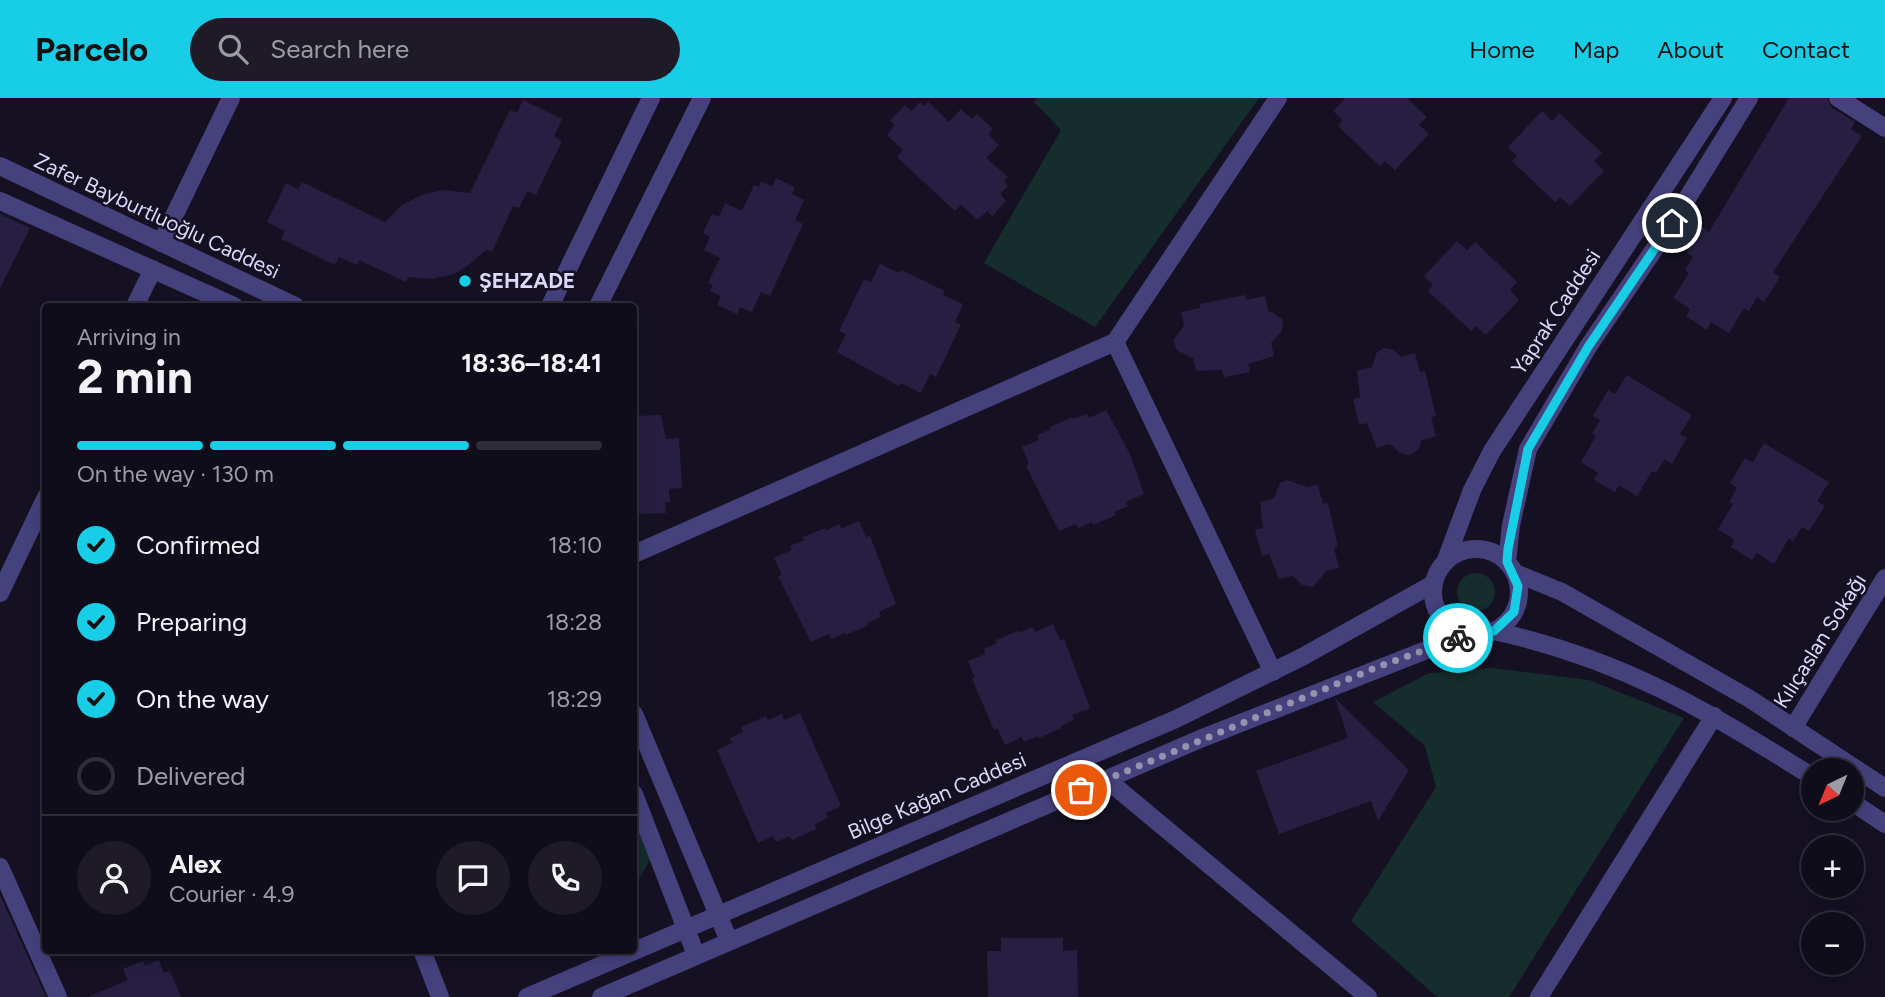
<!DOCTYPE html>
<html lang="en">
<head>
<meta charset="utf-8">
<style>
	:root { --surface:#100d1a; --page:#1e1b27; --text:#f1f3f6; --muted:#9c9ca2; --line:#302d39; --accent:#18cde6 }
	body { margin:0; font-family:Figtree,sans-serif; background:var(--page); color:var(--text); height:100vh; display:flex; flex-direction:column; font-size:26px; white-space:nowrap }
	* { box-sizing:border-box; margin:0 }
	p { font-size:23px; color:var(--muted) }
	.icon { flex:none; width:38px; height:38px; fill:none; stroke:currentColor; stroke-width:2; stroke-linecap:round; stroke-linejoin:round }
	.map { position:relative; flex:1; overflow:hidden }
	.panel { position:absolute; left:42px; top:205px; width:595px; height:651px; display:flex; flex-direction:column; background:var(--surface); border-radius:7px; box-shadow:0 4px 18px #0003,0 0 0 2px var(--line) }
	.panel>* { flex:none }
	.needle { width:46px; rotate:223deg }
	.tools { position:absolute; left:1801px; top:660px; display:grid; gap:14px }
	.tools a { display:grid; place-items:center; width:63px; height:63px; border-radius:50%; background:var(--surface); box-shadow:0 4px 18px #0003,0 0 0 2px var(--line); font-size:35px }
	.pin { position:absolute; display:grid; place-items:center; width:60px; height:60px; color:#fff; margin:-30px; border:4px solid #fff; border-radius:50%; box-shadow:0 2px 7px #0007 }
	.courier { position:absolute; display:grid; place-items:center; width:70px; height:70px; margin:-35px; border:5px solid #18cde6; border-radius:50%; background:#fff; color:#222; box-shadow:0 2px 9px #0007 }
	.summary em { font-style:normal; font-weight:700 }
	.summary div { display:flex; flex-direction:column-reverse }
	.summary { display:flex; align-items:center; justify-content:space-between; height:119px; padding:0 35px }
	h1 { font-size:46px; font-weight:700; line-height:52px }
	.bar { display:grid; grid-template-columns:repeat(4,1fr); gap:10px 7px; align-content:center; height:84px; padding:0 35px }
	.bar i { height:9px; border-radius:5px; background:var(--line) }
	.bar .active { background:var(--accent) }
	.bar p { grid-column:span 4 }
	.line { display:flex; align-items:center; gap:18px; padding:0 35px; border-top:2px solid var(--line) }
	.line div { flex:1 }
	.round { display:grid; place-items:center; flex:none; width:74px; height:74px; border-radius:37px; background:var(--page) }
	ol { padding:0 35px; list-style:none }
	li { display:flex; align-items:center; gap:21px; height:77px }
	li p { margin-inline-start:auto }
	li .icon { padding:7px; border-radius:50%; background:var(--accent); color:#111; stroke-width:4 }
	li:last-child { color:var(--muted) }
	li i { width:38px; height:38px; border:4px solid var(--line); border-radius:50% }
	header { display:flex; align-items:center; gap:42px; box-sizing:border-box; height:98px; padding:0 35px; background:var(--accent); color:#111 }
	header strong { font-size:33px }
	nav { display:flex; gap:38px; margin-inline-start:auto; font-size:24px }
	.search { width:490px; height:63px; background:var(--page); display:flex; align-items:center; gap:18px; box-sizing:border-box; padding:0 24px; border-radius:38px; color:var(--muted); font-size:26px }
	.map>svg:first-child { display:block }
	.green { fill:#152d2c }
	.building { fill:#271f42 }
	.lines { fill:none; stroke-linecap:round; stroke-linejoin:round }
	.minor { stroke:#45417d; stroke-width:18 }
	.done { stroke:#9692af; stroke-width:7; stroke-dasharray:0 12.6 }
	.route { stroke:#18cde6; stroke-width:9 }
	.poi-dot { fill:#18cde6; stroke:#151123; stroke-width:2.5 }
	.labels { text-anchor:middle; stroke-width:5; stroke-linejoin:round; paint-order:stroke }
	.street-label { font-size:21px; fill:#dcd8fb; stroke:#151123 }
	.poi-label { font-size:21px; font-weight:bold; fill:#dcd8fb; stroke:#151123; text-anchor:start }
</style>
</head>
<body>
<header>
<strong>Parcelo</strong>
<div class="search"><svg class="icon" aria-label="search" viewBox="0 0 24 24"><circle cx="10" cy="10" r="6"/><path d="M15 15l6 6"/></svg>Search here</div>
<nav><a>Home</a><a>Map</a><a>About</a><a>Contact</a></nav>
</header>
<div class="map">
<svg width="1885" height="899" viewBox="0 0 1885 899">
	<rect width="100%" height="100%" fill="#151123"/>
	<path class="green" d="M 1037,0 L 1259,0 L 1095,229 L 984,165 L 1061,32 L 1034,4 Z
		M1457 494a19 19 0 1 1 38 0a19 19 0 1 1-38 0Z
		M 1492,570 L 1589,582 L 1684,620 L 1509,899 L 1437,899 L 1351,823 L 1436,689 L 1425,648 L 1373,604 L 1429,575 Z
		M 634,718 L 651,760 L 634,790 Z"/>
	<path class="building" d="M 1345,0 L 1407,0 L 1427,19 L 1419,27 L 1429,36 L 1395,72 L 1385,63 L 1380,68 L 1338,28 L 1343,22 L 1333,13 Z
		M 1789,0 L 1827,0 L 1831,9 L 1855,24 L 1851,31 L 1862,38 L 1773,174 L 1780,179 L 1764,204 L 1757,199 L 1749,213 L 1744,210 L 1729,235 L 1711,224 L 1707,232 L 1686,218 L 1690,211 L 1673,200 L 1689,175 L 1685,172 L 1693,159 L 1686,154 L 1702,129 L 1709,134 Z
		M 523,2 L 562,21 L 554,39 L 562,43 L 536,97 L 527,93 L 519,110 L 513,108 L 492,154 L 486,152 L 466,169 L 452,177 L 429,181 L 408,179 L 406,184 L 359,162 L 357,167 L 339,159 L 335,167 L 281,141 L 285,133 L 267,124 L 286,85 L 298,91 L 302,84 L 385,124 L 401,108 L 421,97 L 443,92 L 470,95 L 510,12 L 517,15 Z
		M 920,4 L 924,8 L 928,4 L 949,24 L 961,11 L 972,21 L 977,16 L 993,31 L 988,36 L 999,47 L 986,60 L 1008,79 L 1004,83 L 1008,88 L 1000,96 L 1006,103 L 992,118 L 987,113 L 978,122 L 961,107 L 955,113 L 897,59 L 903,52 L 887,37 L 895,27 L 890,22 L 905,7 L 912,13 Z
		M 1542,13 L 1552,23 L 1559,15 L 1602,55 L 1594,63 L 1604,73 L 1570,108 L 1560,99 L 1555,104 L 1512,63 L 1517,58 L 1508,49 Z
		M 776,80 L 795,89 L 792,96 L 804,102 L 795,122 L 803,126 L 770,198 L 761,194 L 752,214 L 740,209 L 737,216 L 717,207 L 721,198 L 710,193 L 713,188 L 708,185 L 720,160 L 704,152 L 710,139 L 703,135 L 712,116 L 719,119 L 725,105 L 742,113 L 754,87 L 759,89 L 761,83 L 772,89 Z
		M 0,116 L 30,130 L 0,190 Z
		M 1457,143 L 1467,152 L 1475,144 L 1517,184 L 1510,192 L 1519,202 L 1486,237 L 1476,228 L 1471,233 L 1428,193 L 1433,187 L 1424,178 Z
		M 880,166 L 899,175 L 901,172 L 945,193 L 943,197 L 963,206 L 955,224 L 961,227 L 936,279 L 930,276 L 921,295 L 901,285 L 899,288 L 837,254 L 846,236 L 839,233 L 864,181 L 871,184 Z
		M 1245,197 L 1246,202 L 1265,198 L 1268,212 L 1283,222 L 1282,233 L 1271,245 L 1274,258 L 1248,266 L 1250,274 L 1224,279 L 1222,272 L 1196,273 L 1193,260 L 1178,253 L 1175,248 L 1174,241 L 1184,228 L 1181,214 L 1200,210 L 1200,206 Z
		M 1384,250 L 1394,252 L 1401,259 L 1415,255 L 1420,274 L 1425,273 L 1436,318 L 1431,319 L 1436,338 L 1422,342 L 1418,352 L 1409,357 L 1400,355 L 1390,346 L 1377,350 L 1367,325 L 1359,327 L 1353,301 L 1360,299 L 1357,273 L 1372,269 L 1377,254 Z
		M 1627,277 L 1692,317 L 1680,336 L 1687,340 L 1672,366 L 1665,361 L 1656,375 L 1652,373 L 1637,398 L 1619,387 L 1615,394 L 1594,382 L 1598,375 L 1581,364 L 1596,338 L 1592,336 L 1600,322 L 1593,318 L 1608,292 L 1615,296 Z
		M 1106,312 L 1130,356 L 1144,396 L 1126,404 L 1128,408 L 1114,414 L 1116,417 L 1093,427 L 1092,424 L 1078,430 L 1076,426 L 1059,433 L 1026,368 L 1029,366 L 1022,349 L 1039,342 L 1037,337 L 1051,331 L 1050,329 L 1072,319 L 1073,321 L 1087,316 L 1089,320 Z
		M 661,317 L 666,341 L 679,340 L 682,390 L 669,391 L 670,404 L 665,404 L 666,415 L 636,416 L 634,318 Z
		M 1764,345 L 1829,384 L 1817,403 L 1825,408 L 1809,433 L 1802,429 L 1793,443 L 1789,440 L 1774,466 L 1757,455 L 1752,462 L 1731,449 L 1735,442 L 1718,431 L 1733,406 L 1729,404 L 1737,390 L 1730,385 L 1745,360 L 1753,364 Z
		M 1287,382 L 1307,389 L 1318,387 L 1323,406 L 1328,405 L 1338,449 L 1334,450 L 1339,470 L 1326,473 L 1313,489 L 1302,487 L 1293,478 L 1279,481 L 1269,456 L 1262,458 L 1255,432 L 1263,430 L 1260,404 L 1274,400 L 1280,385 Z
		M 859,423 L 866,439 L 870,438 L 896,506 L 879,514 L 881,519 L 867,525 L 868,527 L 846,537 L 845,535 L 831,541 L 829,536 L 811,544 L 778,478 L 782,477 L 774,460 L 792,452 L 790,448 L 804,442 L 803,439 L 825,430 L 826,432 L 840,426 L 841,431 Z
		M 1053,526 L 1060,542 L 1064,541 L 1090,610 L 1072,617 L 1074,622 L 1061,628 L 1062,630 L 1039,640 L 1038,638 L 1024,644 L 1022,639 L 1005,647 L 997,630 L 994,632 L 972,581 L 975,580 L 968,563 L 985,556 L 984,551 L 997,545 L 996,542 L 1018,533 L 1019,535 L 1033,529 L 1035,534 Z
		M 1335,600 L 1409,672 L 1378,723 L 1371,703 L 1279,736 L 1256,673 L 1348,640 Z
		M 800,615 L 841,708 L 826,715 L 828,720 L 815,726 L 816,731 L 792,742 L 790,738 L 776,744 L 773,738 L 758,745 L 717,652 L 732,645 L 730,640 L 743,634 L 741,629 L 766,618 L 768,622 L 782,616 L 784,622 Z
		M 0,797 L 46,899 L 0,899 Z
		M 1001,840 L 1063,840 L 1063,853 L 1077,852 L 1078,899 L 988,899 L 987,853 L 1001,853 Z
		M 159,862 L 164,875 L 170,873 L 181,899 L 88,899 L 128,882 L 123,871 L 143,863 L 145,868 Z"/>
	<g class="lines">
		<path class="minor" d="M 1838,0 L 1885,30
			M 0,68 L 295,208
			M 0,103 L 234,208
			M 161,145 L 231,0
			M 135,208 L 153,171
			M 550,208 L 651,0
			M 598,208 L 702,0
			M 1115,244 L 1273,574
			M1433 494a43 43 0 1 1 86 0a43 43 0 1 1-86 0Z
			M 634,456 L 1115,244 L 1278,0
			M 1446,462 L 1472,392 L 1492,353 L 1723,0
			M 1507,464 L 1511,427 L 1528,351 L 1588,249 L 1672,125 L 1749,0
			M 1515,475 L 1562,494 L 1750,601 L 1885,690
			M 0,495 L 46,399
			M 1494,533 C 1622,561 1704,611 1813,679
			M 634,616 L 729,843
			M 1793,630 L 1885,480
			M 1106,681 L 1368,899
			M 634,696 L 696,857
			M 1852,704 L 1885,726
			M 0,769 L 58,899
			M 422,852 L 440,899
			M 527,899 L 1176,621 L 1302,559 L 1433,486
			M 601,899 L 1200,641 L 1467,536
			M 1539,899 L 1714,618"/>
	</g>
	<g class="lines">
		<path class="done" d="M 1081,692 L 1380,568 L 1458,540"/>
		<path class="route" d="M 1458,540 L 1494,533 L 1514,514 L 1518,488 L 1507,464 L 1508,451 L 1528,351 L 1588,249 L 1672,125"/>
	</g>
	<circle class="poi-dot" cx="465" cy="183" r="7"/>
	<g class="labels">
		<g class="street-label">
			<text transform="translate(157 118) rotate(25)" y="7">Zafer Bayburtluoğlu Caddesi</text>
			<text transform="translate(1556 214) rotate(-57)" y="7">Yaprak Caddesi</text>
			<text transform="translate(1820 543) rotate(-58)" y="7">Kılıçaslan Sokağı</text>
			<text transform="translate(937 698) rotate(-23)" y="7">Bilge Kağan Caddesi</text>
		</g>
		<g class="poi-label">
			<text x="479" y="190">ŞEHZADE</text>
		</g>
	</g>
</svg>
<div class="tools">
<a><svg class="needle" viewBox="-14 -14 28 28"><path d="M0-13l5 13h-10z" fill="#e53935"/><path d="M0 13l5-13h-10z" fill="#9c9ca2"/></svg></a>
<a>+</a>
<a>−</a>
</div>
<div class="pin" style="left:1081px;top:692px;background:#ea580c"><svg class="icon" aria-label="bag" viewBox="0 0 24 24"><path d="M5 8h14l-1 12H6zM9 8a3 3 0 0 1 6 0"/></svg></div>
<div class="pin" style="left:1672px;top:125px;background:#1f2937"><svg class="icon" aria-label="home" viewBox="0 0 24 24"><path d="M3 11l9-7 9 7M6 9v11h12V9"/></svg></div>
<div class="courier" style="left:1458px;top:540px"><svg class="icon" aria-label="bike" viewBox="0 0 24 24"><circle cx="6" cy="16" r="4"/><circle cx="18" cy="16" r="4"/><path d="M6 16l4-8h5l3 8M10 8l3 8H6M13 5h3"/></svg></div>
<section class="panel">
<div class="summary"><div><h1>2 min</h1><p>Arriving in</p></div><em>18:36–18:41</em></div>
<div class="bar"><i class="active"></i><i class="active"></i><i class="active"></i><i></i><p>On the way · 130 m</p></div>
<ol>
<li><svg class="icon" aria-label="check" viewBox="0 0 24 24"><path d="M5 12l5 5 9-10"/></svg>Confirmed<p>18:10</p></li>
<li><svg class="icon" aria-label="check" viewBox="0 0 24 24"><path d="M5 12l5 5 9-10"/></svg>Preparing<p>18:28</p></li>
<li><svg class="icon" aria-label="check" viewBox="0 0 24 24"><path d="M5 12l5 5 9-10"/></svg>On the way<p>18:29</p></li>
<li><i></i>Delivered</li>
</ol>
<div class="line" style="height:126px"><a class="round"><svg class="icon" aria-label="person" viewBox="0 0 24 24"><circle cx="12" cy="8" r="4"/><path d="M4 21q1-7 8-7t8 7"/></svg></a><div><b>Alex</b><p>Courier · 4.9</p></div><a class="round"><svg class="icon" aria-label="chat" viewBox="0 0 24 24"><path d="M4 5h16v11H9l-5 4z"/></svg></a><a class="round"><svg class="icon" aria-label="phone" viewBox="0 0 24 24"><path d="M5 4h4l2 5-3 2q2 4 5 5l2-3 5 2v4C11 20 4 13 5 4z"/></svg></a></div>
</section>
</div>
</body>
</html>
